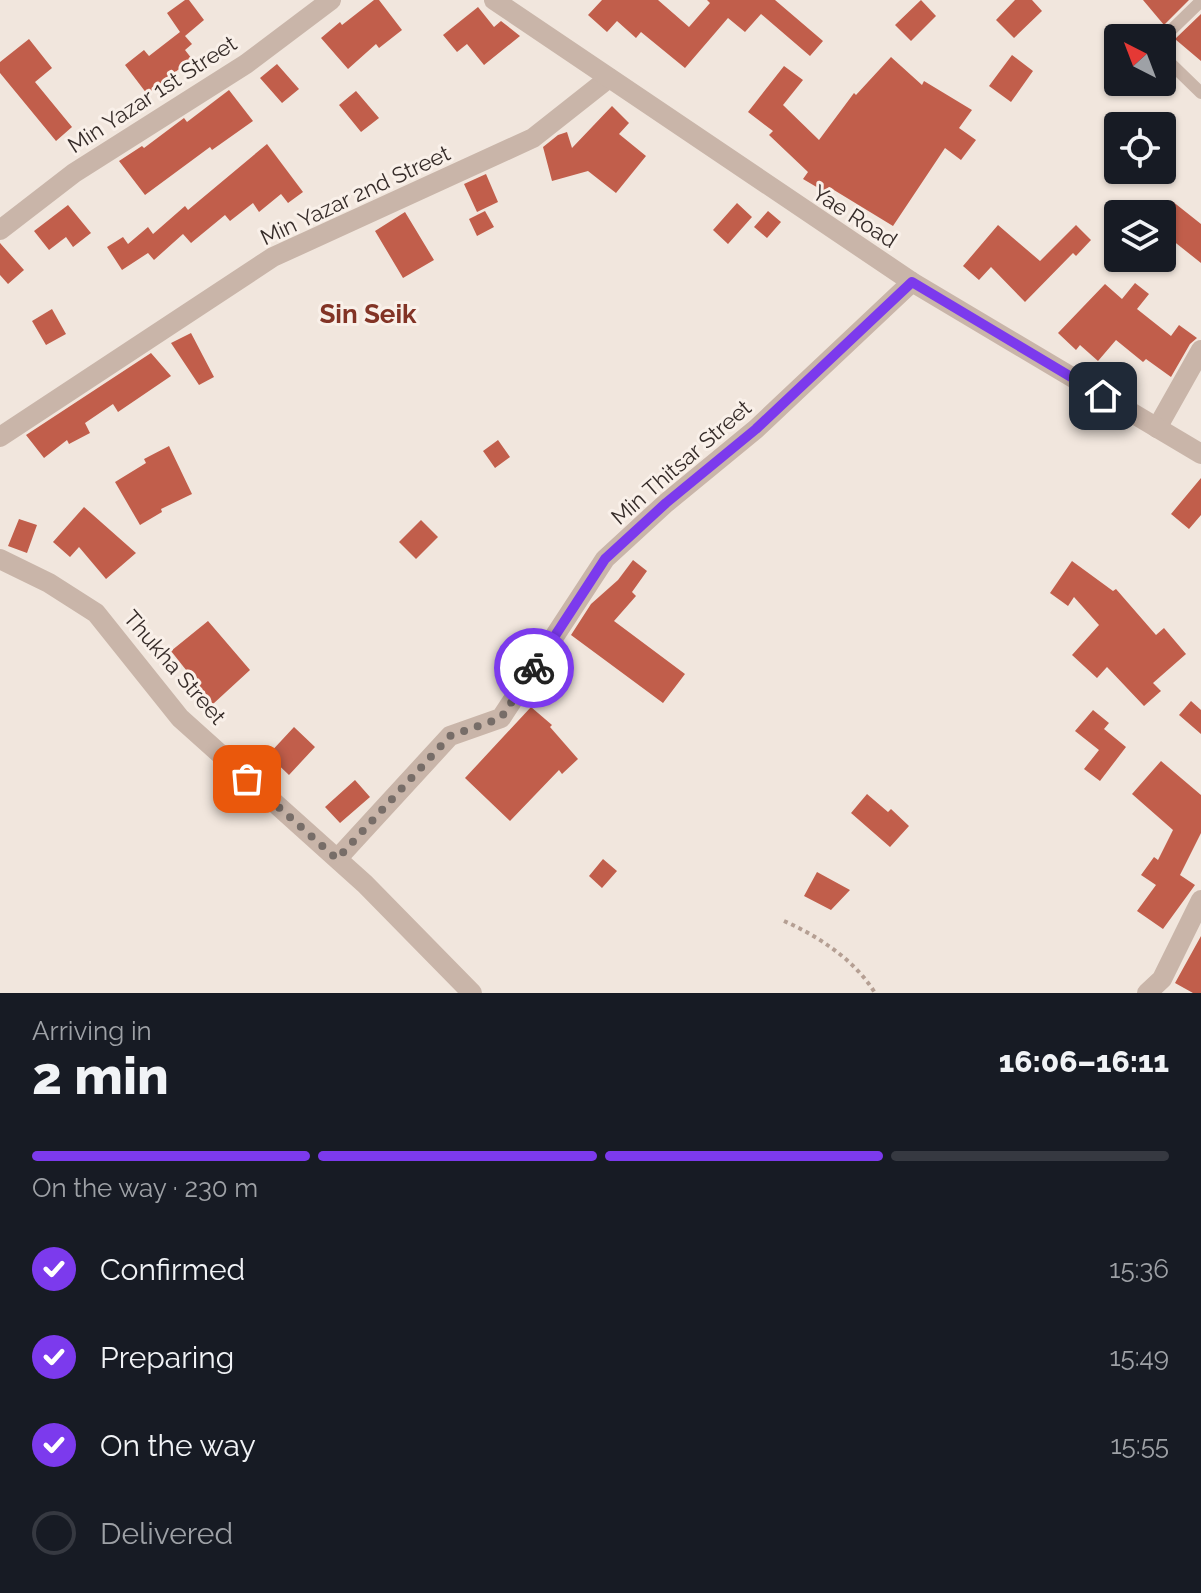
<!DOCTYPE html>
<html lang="en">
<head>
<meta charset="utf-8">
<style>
	:root { --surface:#171b24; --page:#242831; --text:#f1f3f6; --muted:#9ea1a6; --line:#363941; --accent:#7c3aed }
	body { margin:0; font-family:Raleway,sans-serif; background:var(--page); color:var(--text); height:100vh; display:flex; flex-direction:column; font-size:30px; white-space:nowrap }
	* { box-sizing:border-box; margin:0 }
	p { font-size:26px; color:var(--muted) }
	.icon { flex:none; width:44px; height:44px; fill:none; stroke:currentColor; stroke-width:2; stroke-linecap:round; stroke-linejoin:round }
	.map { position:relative; height:993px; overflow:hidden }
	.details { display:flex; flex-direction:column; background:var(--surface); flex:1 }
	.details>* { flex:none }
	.needle { width:52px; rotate:318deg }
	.fabs { position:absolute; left:1104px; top:24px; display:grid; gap:16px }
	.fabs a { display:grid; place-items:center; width:72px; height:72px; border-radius:8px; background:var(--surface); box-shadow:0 2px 6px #0004; font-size:40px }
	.pin { position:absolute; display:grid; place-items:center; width:68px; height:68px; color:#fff; margin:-34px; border-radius:16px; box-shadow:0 4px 12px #0006 }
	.courier { position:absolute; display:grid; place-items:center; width:80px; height:80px; margin:-40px; border:6px solid #7c3aed; border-radius:50%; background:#fff; color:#222; box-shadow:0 2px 10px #0007 }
	.summary em { font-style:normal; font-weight:800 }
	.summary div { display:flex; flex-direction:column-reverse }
	.summary { display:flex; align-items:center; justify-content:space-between; height:136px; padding:0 32px }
	h1 { font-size:52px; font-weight:800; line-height:60px }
	.bar { display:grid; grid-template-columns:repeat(4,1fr); gap:12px 8px; align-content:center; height:96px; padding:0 32px }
	.bar i { height:10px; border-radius:6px; background:var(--line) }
	.bar .current { background:var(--accent) }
	.bar p { grid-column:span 4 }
	ol { padding:0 32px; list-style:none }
	li { display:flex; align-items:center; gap:24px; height:88px }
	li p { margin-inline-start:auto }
	li .icon { padding:8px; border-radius:50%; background:var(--accent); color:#fff; stroke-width:4 }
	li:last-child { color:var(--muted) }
	li i { width:44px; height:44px; border:4px solid var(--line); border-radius:50% }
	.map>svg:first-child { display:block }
	.building { fill:#c15e4b }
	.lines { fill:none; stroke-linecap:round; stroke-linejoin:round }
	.path { stroke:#b59f93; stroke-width:4; stroke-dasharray:4 4; stroke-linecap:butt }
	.service { stroke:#c9b5a9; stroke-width:12 }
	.minor { stroke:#c9b5a9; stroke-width:20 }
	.tertiary { stroke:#c9b5a9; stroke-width:20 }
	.done { stroke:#776d68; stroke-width:8; stroke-dasharray:0 14.4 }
	.route { stroke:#7c3aed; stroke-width:10 }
	.labels { text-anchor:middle; stroke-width:6; stroke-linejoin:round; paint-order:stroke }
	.street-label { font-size:22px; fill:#362c29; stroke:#f9f0e9 }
	.quarter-label { font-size:26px; font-weight:bold; fill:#823325; stroke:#f9f0e9 }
</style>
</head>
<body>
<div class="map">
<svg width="1201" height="993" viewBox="0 0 1201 993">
	<rect width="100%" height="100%" fill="#f1e6dd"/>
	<path class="building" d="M 185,0 L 189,0 L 204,20 L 185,36 L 192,44 L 185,50 L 192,59 L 147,94 L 125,65 L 144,50 L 149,56 L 180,32 L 167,13 Z
		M 374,0 L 379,0 L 402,30 L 379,48 L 376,44 L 348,69 L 321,38 L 340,22 L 342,25 Z
		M 602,0 L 658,0 L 689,27 L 710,3 L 707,0 L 775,0 L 823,41 L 810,56 L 761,14 L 745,32 L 728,18 L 685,68 L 641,32 L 636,38 L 617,21 L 607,32 L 588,15 Z
		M 921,0 L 936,16 L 911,41 L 895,25 Z
		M 1015,0 L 1032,0 L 1042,11 L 1014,38 L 996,20 Z
		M 1143,0 L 1189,0 L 1164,25 Z
		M 478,7 L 494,27 L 501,21 L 520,36 L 484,65 L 467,44 L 457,52 L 443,35 Z
		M 1201,14 L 1201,61 L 1175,39 Z
		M 29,39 L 52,68 L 35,82 L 72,127 L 56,141 L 0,73 L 0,62 Z
		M 1012,55 L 1033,71 L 1011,102 L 989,86 Z
		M 891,57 L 922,85 L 924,81 L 972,110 L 959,128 L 976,140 L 961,160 L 945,148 L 893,226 L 829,187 L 825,192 L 803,179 L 808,172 L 769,135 L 773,131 L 748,112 L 784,66 L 803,80 L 783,105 L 819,140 L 854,93 L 856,95 Z
		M 277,64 L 299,89 L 282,103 L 260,78 Z
		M 229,90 L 253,121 L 212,150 L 210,147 L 145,195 L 119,161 L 142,146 L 144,148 L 184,118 L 187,122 Z
		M 356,91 L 379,118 L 361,132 L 339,105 Z
		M 612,106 L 629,123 L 619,134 L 646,156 L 616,193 L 588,171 L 552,181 L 543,147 L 558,135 L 567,132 L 572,148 Z
		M 267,144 L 303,192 L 288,203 L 281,194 L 259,212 L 253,203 L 230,221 L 225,215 L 191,243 L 183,234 L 154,260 L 148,253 L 122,270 L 107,247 L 123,237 L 128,244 L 148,227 L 153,234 L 185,206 L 188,210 Z
		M 486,174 L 498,202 L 477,212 L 464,184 Z
		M 1172,201 L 1201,224 L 1201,263 L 1162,232 L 1162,213 Z
		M 737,203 L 752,217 L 728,244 L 713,230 Z
		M 68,205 L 91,233 L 73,247 L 66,237 L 49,250 L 34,231 Z
		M 485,211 L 494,227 L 477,236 L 469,219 Z
		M 768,211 L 781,222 L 767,238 L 754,227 Z
		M 405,212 L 434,260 L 403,278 L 375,231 Z
		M 998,225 L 1040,261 L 1076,225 L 1091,240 L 1076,256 L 1073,253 L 1025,302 L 991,267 L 979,280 L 963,266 Z
		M 0,243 L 24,270 L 8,284 L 0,275 Z
		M 1135,283 L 1149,294 L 1137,309 L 1171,336 L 1179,325 L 1197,338 L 1190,344 L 1171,377 L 1146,359 L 1143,362 L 1116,340 L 1098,361 L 1080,345 L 1076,350 L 1058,333 L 1105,284 L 1122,299 Z
		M 52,309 L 66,334 L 46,345 L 32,321 Z
		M 191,333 L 214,377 L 199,385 L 171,343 Z
		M 151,353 L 171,376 L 118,412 L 113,404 L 85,423 L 90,433 L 69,444 L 67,440 L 44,458 L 26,435 Z
		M 498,440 L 510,457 L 495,468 L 483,451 Z
		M 169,446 L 192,494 L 161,509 L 162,512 L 140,525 L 115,482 L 146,463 L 144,459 Z
		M 1201,478 L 1201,515 L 1189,529 L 1171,514 Z
		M 84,507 L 136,553 L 106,579 L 79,547 L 70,557 L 53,542 Z
		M 19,519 L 37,525 L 27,553 L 8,546 Z
		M 421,520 L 438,537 L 416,559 L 399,542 Z
		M 633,560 L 647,571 L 632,592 L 636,596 L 614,621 L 685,674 L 663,703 L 571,635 L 591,604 L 618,580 Z
		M 1072,561 L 1113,591 L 1116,589 L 1156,635 L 1164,628 L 1186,654 L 1153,683 L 1161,691 L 1144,706 L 1107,667 L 1097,678 L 1072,655 L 1099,625 L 1074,597 L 1068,606 L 1050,593 Z
		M 208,621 L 250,670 L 213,704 L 171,651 Z
		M 1191,701 L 1201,710 L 1201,734 L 1179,715 Z
		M 531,707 L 552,725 L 550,727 L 578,759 L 562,774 L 559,770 L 510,821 L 465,778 Z
		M 1093,710 L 1109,723 L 1104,729 L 1126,747 L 1100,781 L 1084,769 L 1099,750 L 1075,731 Z
		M 294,727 L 315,747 L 289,775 L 268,755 Z
		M 1161,761 L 1201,795 L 1201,833 L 1180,875 L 1195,885 L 1163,929 L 1137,911 L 1156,885 L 1141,875 L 1154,857 L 1158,860 L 1173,830 L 1132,794 Z
		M 355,780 L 370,797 L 340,823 L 325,807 Z
		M 867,794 L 888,812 L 891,809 L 909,826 L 890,847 L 851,813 Z
		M 603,859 L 617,871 L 602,888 L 589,876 Z
		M 817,872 L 850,890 L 831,910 L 804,896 Z
		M 1201,936 L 1201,993 L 1193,993 L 1175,983 Z"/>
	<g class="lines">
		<path class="path" d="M 784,921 C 818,936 855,960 875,993"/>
		<path class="service" d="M 1162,39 L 1201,1
			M 1162,55 L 1201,93"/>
		<path class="minor" d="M 0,230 L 74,173 L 246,64 L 331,0
			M 1157,428 L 1201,350
			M 0,437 L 273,257 L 533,138 L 609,78
			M 0,559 L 49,583 L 96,613 L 180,718 L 365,884 L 472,993
			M 337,859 L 450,736 L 501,718 L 605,559 L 666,503 L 756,429 L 912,282
			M 1147,993 L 1162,979 L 1201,900"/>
		<path class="tertiary" d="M 494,0 L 912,282 L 1201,454"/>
	</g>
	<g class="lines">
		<path class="done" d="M 247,779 L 337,859 L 450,736 L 501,718 L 534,668"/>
		<path class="route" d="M 534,668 L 605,559 L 666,503 L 756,429 L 912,282 L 1103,396"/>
	</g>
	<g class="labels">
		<g class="street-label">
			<text transform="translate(152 94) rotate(-33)" y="8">Min Yazar 1st Street</text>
			<text transform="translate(355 195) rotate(-25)" y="8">Min Yazar 2nd Street</text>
			<text transform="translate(855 216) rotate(33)" y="8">Yae Road</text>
			<text transform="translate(681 462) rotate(-41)" y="8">Min Thitsar Street</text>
			<text transform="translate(175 667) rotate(49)" y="8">Thukha Street</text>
		</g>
		<g class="quarter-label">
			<text x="368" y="323">Sin Seik</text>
		</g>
	</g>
</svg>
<div class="fabs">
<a><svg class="needle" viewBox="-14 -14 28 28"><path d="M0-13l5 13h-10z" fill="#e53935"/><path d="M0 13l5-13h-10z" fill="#9ea1a6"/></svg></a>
<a><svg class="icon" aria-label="locate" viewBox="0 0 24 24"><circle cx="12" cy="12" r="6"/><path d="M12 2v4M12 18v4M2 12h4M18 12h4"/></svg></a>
<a><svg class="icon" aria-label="layers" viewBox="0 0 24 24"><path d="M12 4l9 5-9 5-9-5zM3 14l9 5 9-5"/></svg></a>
</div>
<div class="pin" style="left:247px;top:779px;background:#ea580c"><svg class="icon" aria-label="bag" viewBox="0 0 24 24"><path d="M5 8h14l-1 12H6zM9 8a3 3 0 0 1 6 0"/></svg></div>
<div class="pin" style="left:1103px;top:396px;background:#1f2937"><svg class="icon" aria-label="home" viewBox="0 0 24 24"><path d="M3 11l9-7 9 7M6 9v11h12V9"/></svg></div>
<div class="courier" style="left:534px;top:668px"><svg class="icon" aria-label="bike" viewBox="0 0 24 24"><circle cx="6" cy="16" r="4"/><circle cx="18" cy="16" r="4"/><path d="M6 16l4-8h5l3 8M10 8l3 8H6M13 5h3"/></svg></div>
</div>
<section class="details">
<div class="summary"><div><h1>2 min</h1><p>Arriving in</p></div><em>16:06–16:11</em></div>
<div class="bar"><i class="current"></i><i class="current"></i><i class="current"></i><i></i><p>On the way · 230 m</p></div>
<ol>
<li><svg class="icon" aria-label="check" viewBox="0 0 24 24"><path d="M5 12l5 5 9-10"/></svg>Confirmed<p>15:36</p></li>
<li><svg class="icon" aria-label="check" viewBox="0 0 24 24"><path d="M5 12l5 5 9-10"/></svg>Preparing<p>15:49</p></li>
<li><svg class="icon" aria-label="check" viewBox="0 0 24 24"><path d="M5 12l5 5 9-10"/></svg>On the way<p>15:55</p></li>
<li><i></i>Delivered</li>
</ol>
</section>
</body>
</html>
